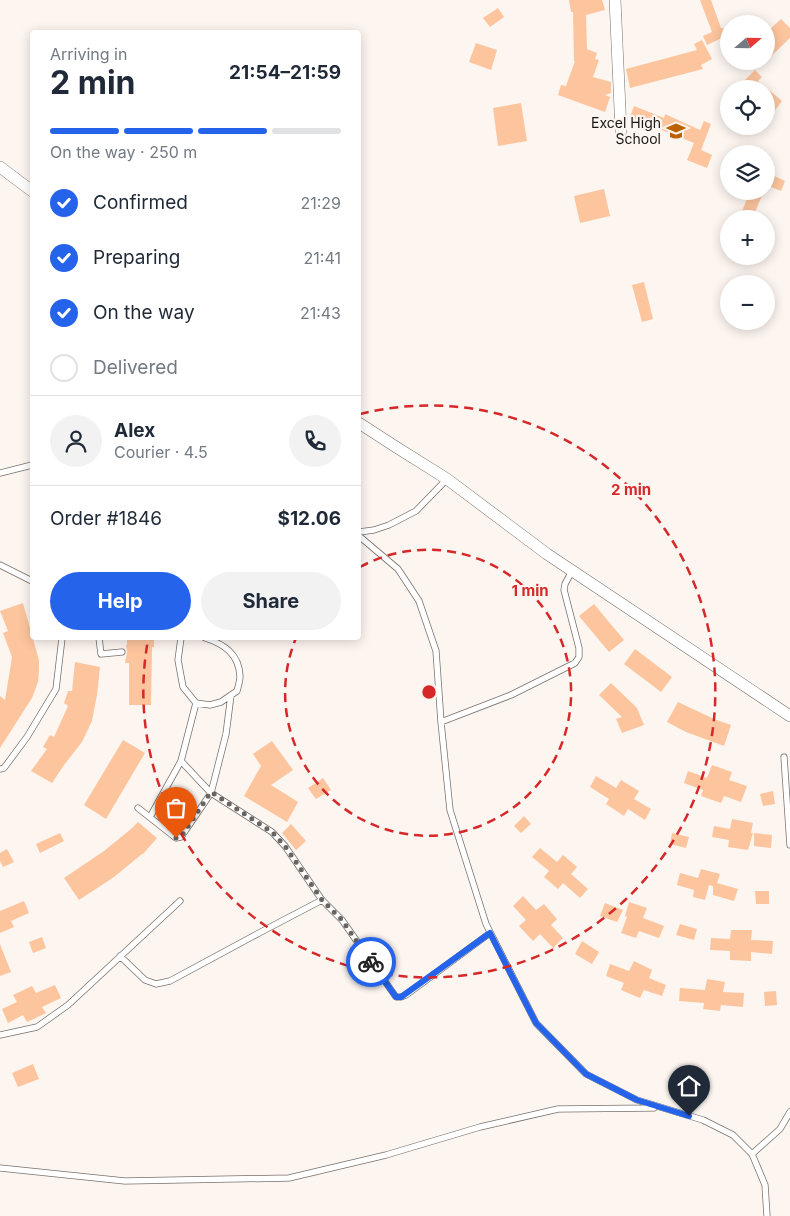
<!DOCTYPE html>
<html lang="en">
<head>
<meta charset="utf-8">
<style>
	:root { --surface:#fff; --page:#f2f2f3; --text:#1f2937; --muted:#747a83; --line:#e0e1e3; --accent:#2563eb }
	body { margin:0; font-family:Inter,sans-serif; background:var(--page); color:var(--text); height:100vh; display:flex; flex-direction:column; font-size:19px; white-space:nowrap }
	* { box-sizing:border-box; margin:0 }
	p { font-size:16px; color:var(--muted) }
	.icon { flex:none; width:28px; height:28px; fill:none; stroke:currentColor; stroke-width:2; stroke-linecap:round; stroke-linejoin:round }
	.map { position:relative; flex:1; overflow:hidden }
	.drawer { position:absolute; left:30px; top:30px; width:331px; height:610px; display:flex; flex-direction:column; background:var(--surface); border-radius:5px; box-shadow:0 2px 12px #0003 }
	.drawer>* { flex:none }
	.needle { width:32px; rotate:70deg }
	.controls { position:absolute; left:720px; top:15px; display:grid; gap:10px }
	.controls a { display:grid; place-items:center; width:55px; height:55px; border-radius:50%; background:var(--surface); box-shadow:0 2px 12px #0003; font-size:25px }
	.pin { position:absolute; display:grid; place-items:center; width:42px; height:42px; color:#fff; margin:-51px -21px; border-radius:50% 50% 50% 0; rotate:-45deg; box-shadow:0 0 5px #0007 }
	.pin .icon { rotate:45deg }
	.courier { position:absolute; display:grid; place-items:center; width:50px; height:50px; margin:-25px; border:4px solid #2563eb; border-radius:50%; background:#fff; color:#222; box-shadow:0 1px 6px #0007 }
	.summary em { font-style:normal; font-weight:700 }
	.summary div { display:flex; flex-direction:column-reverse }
	.summary { display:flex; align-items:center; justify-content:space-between; height:85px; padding:0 20px }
	h1 { font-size:32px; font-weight:700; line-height:38px }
	.bar { display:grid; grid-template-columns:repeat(4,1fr); gap:8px 5px; align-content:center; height:60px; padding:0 20px }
	.bar i { height:6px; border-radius:4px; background:var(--line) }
	.bar .current { background:var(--accent) }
	.bar p { grid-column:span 4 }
	.line { display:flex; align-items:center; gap:12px; padding:0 20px; border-top:1px solid var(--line) }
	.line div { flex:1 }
	.round { display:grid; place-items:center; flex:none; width:52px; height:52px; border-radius:26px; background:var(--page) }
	ol { padding:0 20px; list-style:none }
	li { display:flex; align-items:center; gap:15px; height:55px }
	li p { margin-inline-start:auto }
	li .icon { padding:5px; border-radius:50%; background:var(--accent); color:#fff; stroke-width:4 }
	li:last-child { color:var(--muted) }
	li i { width:28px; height:28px; border:2px solid var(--line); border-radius:50% }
	.action { display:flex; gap:10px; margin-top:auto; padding:10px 20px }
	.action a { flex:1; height:58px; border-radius:30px; background:var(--accent); color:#fff; font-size:20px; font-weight:700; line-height:58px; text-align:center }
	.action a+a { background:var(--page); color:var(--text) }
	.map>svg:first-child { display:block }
	.building { fill:#fdc59e }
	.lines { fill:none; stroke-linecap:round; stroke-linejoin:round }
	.lane-casing { stroke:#78716d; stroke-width:7 }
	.street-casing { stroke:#78716d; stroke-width:12 }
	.lane { stroke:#fff; stroke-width:5.5 }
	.street { stroke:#fff; stroke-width:11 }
	.done { stroke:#686461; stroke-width:5; stroke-dasharray:0 9 }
	.route { stroke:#2563eb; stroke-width:6 }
	.ring { fill:none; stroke:#d62828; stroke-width:2.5; stroke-dasharray:9 6 }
	.labels { text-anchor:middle; stroke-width:4.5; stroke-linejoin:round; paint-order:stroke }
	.poi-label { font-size:14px; fill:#181614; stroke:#fcf5f0; text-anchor:end }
	.centre { fill:#d62828; stroke:#fcf5f0; stroke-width:2.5 }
	.ring-label { font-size:15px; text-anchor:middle; font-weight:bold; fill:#d62828; stroke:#fcf5f0; stroke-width:4.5; stroke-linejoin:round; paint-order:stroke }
</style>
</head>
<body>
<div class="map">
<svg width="790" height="1216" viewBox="0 0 790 1216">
	<rect width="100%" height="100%" fill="#fcf5f0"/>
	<path class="building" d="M 569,0 L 602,0 L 605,10 L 586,15 L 587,49 L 597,53 L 595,59 L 599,60 L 593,77 L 611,82 L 611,93 L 605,95 L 610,97 L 605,112 L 558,95 L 561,85 L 566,86 L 575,61 L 574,61 L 573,12 L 571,12 Z
		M 700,0 L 711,0 L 721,28 L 723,28 L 726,36 L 707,45 L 703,36 L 712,32 Z
		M 498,8 L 504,17 L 490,27 L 483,18 Z
		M 781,19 L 790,28 L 790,38 L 766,61 L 766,33 Z
		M 702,40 L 712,59 L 701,65 L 703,69 L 630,88 L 626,69 L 697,50 L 694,44 Z
		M 476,43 L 497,50 L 491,70 L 469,62 Z
		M 755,70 L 762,77 L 758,81 L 782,101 L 766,122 L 766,89 L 736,89 Z
		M 521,103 L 527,141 L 498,146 L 493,108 Z
		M 634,106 L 664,118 L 665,114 L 700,130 L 704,121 L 711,124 L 701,150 L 712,155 L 707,168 L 687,160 L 694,143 L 630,117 Z
		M 766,172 L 785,181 L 781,191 L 766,185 Z
		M 604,189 L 610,216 L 580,223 L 574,196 Z
		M 750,191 L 764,191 L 752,219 L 739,219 Z
		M 644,282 L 653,319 L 642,322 L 632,285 Z
		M 23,603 L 39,660 L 39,671 L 38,682 L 32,698 L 0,748 L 0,696 L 5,700 L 12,657 L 3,633 L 8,631 L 0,611 Z
		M 594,604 L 624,640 L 609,652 L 579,616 Z
		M 127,638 L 154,638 L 154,647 L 152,647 L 151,705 L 129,705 L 129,663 L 125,663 L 127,652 L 126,645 L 127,645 Z
		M 635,649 L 672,677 L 661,692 L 624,664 Z
		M 75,662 L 100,667 L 97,695 L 92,721 L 82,742 L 64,765 L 52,783 L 31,771 L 47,749 L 43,747 L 50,735 L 54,737 L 68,706 L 64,703 L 68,691 L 72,691 Z
		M 611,683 L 637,708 L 644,725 L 622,733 L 616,719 L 622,717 L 599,695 Z
		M 678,702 L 714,719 L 731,725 L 724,746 L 686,732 L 667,722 Z
		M 123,740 L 145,753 L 106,819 L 84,805 Z
		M 272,741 L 293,770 L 271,785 L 298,802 L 287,822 L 244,796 L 261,766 L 253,754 Z
		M 712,765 L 732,772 L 729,780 L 747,786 L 741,802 L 724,796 L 721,803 L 701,796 L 703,790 L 684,783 L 688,771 L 707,778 Z
		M 596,776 L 616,788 L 621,780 L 639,791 L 634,799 L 651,809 L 645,820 L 628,809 L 624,816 L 606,804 L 609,799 L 590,787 Z
		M 323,778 L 331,790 L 316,799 L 308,788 Z
		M 773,791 L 775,804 L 763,806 L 760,794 Z
		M 524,816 L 531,824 L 521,833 L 514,826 Z
		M 732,819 L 753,823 L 751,833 L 753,833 L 748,850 L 728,847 L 729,840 L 712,837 L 714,826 L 730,829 Z
		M 138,822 L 157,838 L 143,854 L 142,854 L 114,877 L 79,900 L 64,878 L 104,851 L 131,829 Z
		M 291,824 L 306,841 L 296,850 L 282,833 Z
		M 60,833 L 64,841 L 40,853 L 36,844 Z
		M 672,833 L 689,837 L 686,848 L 670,844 Z
		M 754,833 L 772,835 L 771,848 L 754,846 Z
		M 540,848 L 557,862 L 563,855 L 577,867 L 571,874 L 588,889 L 580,898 L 563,883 L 558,889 L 544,877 L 549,871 L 532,857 Z
		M 7,849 L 14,862 L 3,867 L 0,861 L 0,853 Z
		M 701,869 L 720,874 L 717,883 L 738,889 L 734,901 L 713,895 L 713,886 L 709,885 L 705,900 L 693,897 L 694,890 L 677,885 L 680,873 L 698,878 Z
		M 755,891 L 769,891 L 769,904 L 756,904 Z
		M 523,896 L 536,910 L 544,904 L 557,919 L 551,925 L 563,938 L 553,948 L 540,934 L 533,941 L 519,926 L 526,920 L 513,906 Z
		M 24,901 L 29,913 L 11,921 L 14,927 L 0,933 L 0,911 Z
		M 629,902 L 647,908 L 643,918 L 664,926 L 659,938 L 639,931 L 636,938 L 621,933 L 627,917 L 625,916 Z
		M 605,903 L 623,910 L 617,922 L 600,916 Z
		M 680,924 L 697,929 L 694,940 L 676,935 Z
		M 731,930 L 752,930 L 751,940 L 773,941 L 772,954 L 751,952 L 751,961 L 730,960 L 730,951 L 710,950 L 711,938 L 730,939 Z
		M 42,937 L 46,948 L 33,953 L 29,942 Z
		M 582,941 L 599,952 L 592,964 L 575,954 Z
		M 0,944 L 11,972 L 0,976 Z
		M 634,961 L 652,970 L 649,978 L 666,985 L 662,996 L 644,990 L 640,998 L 621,990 L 624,983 L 606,976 L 610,964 L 629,971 Z
		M 707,979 L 725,982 L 723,992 L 744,993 L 743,1007 L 721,1005 L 720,1011 L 703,1009 L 704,1003 L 679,1001 L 680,988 L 705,990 Z
		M 55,985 L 61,998 L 42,1007 L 46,1013 L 27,1022 L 23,1015 L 8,1023 L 2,1009 L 17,1002 L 13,995 L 32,986 L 36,993 Z
		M 776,991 L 777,1005 L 765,1006 L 764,992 Z
		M 33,1064 L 39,1079 L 18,1087 L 12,1073 Z"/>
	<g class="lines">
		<g class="lane-casing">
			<path id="lane" d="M 0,473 L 32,465
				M 359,532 L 374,530 L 389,525 L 416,511 L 447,479
				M 359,536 L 398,569 L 419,601 L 436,651 L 441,722 L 450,810 L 486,924 L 536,1023 L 586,1074 L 637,1100 L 703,1120 L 733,1135 L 752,1154 L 765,1185 L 767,1216
				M 0,565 L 32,581
				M 99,638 L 101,654 L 122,652
				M 181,638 L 178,660 L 183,687 L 196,703 L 210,705 L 221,702 L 237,691 C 238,687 240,681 240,676 C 239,654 224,644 205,638
				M 441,722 L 511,695 L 575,663 L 579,657 L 579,648 L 564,590 L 565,584 L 572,571
				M 784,757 L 790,845
				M 181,761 L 211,793 L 272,832 L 285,846 L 322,900 L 342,920 L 396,997 L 401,997 L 406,995 L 490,933
				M 0,769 L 4,768 L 27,737 L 56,689 L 62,638
				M 138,808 L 176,838 L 181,837 L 211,793 L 226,734 L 231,695
				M 150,817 L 181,761 L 196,703
				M 120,956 L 145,980 L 156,984 L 170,981 L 259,933 L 322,900
				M 0,1035 L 37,1027 L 68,1005 L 180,901
				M 752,1154 L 780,1129 L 790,1112
				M 0,1168 L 125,1181 L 289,1178 L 386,1155 L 480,1127 L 558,1109 L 654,1108"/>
		</g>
		<g class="street-casing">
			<path id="street" d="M 615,0 L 621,131
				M 0,167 L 32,191
				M 359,423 L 396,447 L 447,479 L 547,554 L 790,716"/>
		</g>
		<use href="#lane" class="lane"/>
		<use href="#street" class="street"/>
	</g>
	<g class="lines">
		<path class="done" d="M 176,838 L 181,837 L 211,792 L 272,832 L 285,846 L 322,900 L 342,920 L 371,962"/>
		<path class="route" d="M 371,962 L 396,997 L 401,997 L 490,933 L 536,1023 L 586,1074 L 637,1100 L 689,1116"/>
	</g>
	<g class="ring">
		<path d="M360 567A143 143 0 1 1 296 638"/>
		<path d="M360 414A286 286 0 1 1 148 640"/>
	</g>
	<defs>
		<g id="school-bare" transform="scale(1.5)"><path d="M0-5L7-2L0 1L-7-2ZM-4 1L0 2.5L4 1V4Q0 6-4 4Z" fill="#bb6100" stroke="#fcf5f0" stroke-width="2.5" paint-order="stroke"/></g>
	</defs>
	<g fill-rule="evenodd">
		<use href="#school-bare" x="676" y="131"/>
	</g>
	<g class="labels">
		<g class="poi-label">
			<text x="661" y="128">Excel High<tspan x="661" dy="16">School</tspan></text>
		</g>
	</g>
	<circle cx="429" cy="692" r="8" class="centre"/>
	<g class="ring-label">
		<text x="631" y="495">2 min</text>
		<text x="530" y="596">1 min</text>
	</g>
</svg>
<div class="controls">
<a><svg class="needle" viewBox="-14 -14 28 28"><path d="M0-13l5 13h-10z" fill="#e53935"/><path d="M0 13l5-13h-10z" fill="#747a83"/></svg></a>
<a><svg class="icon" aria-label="locate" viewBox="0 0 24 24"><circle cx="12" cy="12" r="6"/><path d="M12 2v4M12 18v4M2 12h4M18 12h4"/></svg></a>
<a><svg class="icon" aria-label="layers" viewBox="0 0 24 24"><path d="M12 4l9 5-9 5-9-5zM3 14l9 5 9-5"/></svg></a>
<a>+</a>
<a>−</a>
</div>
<div class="pin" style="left:176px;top:838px;background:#ea580c"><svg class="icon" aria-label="bag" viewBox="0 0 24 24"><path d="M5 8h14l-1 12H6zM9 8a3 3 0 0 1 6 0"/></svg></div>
<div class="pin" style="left:689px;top:1116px;background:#1f2937"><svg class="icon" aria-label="home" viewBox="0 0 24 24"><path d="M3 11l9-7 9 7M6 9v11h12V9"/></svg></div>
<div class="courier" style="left:371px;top:962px"><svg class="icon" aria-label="bike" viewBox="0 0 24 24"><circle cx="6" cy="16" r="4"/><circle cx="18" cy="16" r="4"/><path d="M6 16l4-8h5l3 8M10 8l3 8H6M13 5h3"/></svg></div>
<section class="drawer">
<div class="summary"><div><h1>2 min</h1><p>Arriving in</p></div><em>21:54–21:59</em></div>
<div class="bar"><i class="current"></i><i class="current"></i><i class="current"></i><i></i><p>On the way · 250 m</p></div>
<ol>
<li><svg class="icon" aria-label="check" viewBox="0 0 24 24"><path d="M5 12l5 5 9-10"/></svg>Confirmed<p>21:29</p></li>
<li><svg class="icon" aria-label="check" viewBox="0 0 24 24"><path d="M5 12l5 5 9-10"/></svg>Preparing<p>21:41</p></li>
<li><svg class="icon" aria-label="check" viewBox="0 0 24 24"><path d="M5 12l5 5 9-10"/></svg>On the way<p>21:43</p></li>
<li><i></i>Delivered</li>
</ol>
<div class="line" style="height:90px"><a class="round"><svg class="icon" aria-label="person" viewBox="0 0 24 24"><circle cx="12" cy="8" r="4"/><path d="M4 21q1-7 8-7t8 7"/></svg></a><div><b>Alex</b><p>Courier · 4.5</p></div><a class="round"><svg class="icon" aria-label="phone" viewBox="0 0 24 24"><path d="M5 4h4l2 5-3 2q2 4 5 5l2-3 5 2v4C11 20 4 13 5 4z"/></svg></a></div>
<div class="line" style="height:65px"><div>Order #1846</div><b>$12.06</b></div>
<div class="action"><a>Help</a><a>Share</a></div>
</section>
</div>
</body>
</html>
